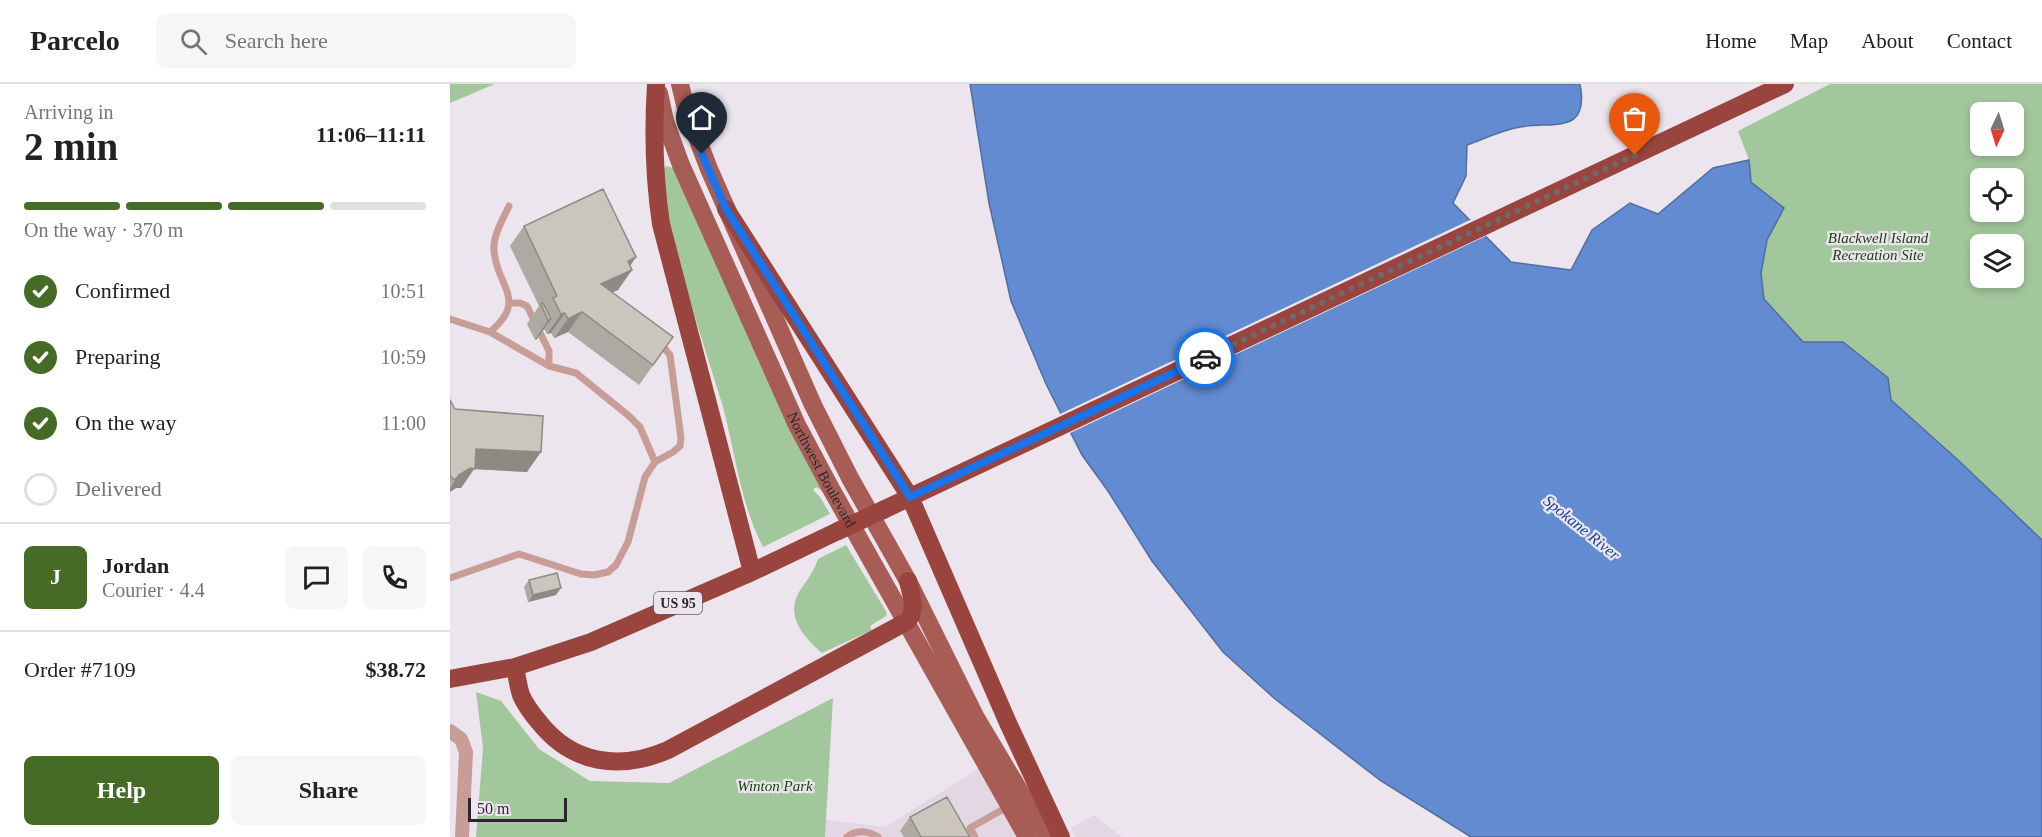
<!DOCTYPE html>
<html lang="en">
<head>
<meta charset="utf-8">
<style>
	:root { --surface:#fff; --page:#f6f6f6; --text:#222; --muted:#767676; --line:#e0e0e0; --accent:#456b26 }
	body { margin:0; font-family:Georgia,serif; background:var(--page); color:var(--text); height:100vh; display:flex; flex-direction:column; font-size:22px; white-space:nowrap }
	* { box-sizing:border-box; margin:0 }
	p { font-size:20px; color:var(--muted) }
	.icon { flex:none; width:33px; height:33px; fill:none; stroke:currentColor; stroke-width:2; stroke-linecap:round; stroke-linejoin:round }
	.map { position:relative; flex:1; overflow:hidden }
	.panel { display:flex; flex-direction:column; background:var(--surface); width:450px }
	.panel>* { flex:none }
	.needle { width:39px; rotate:184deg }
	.tools { position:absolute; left:1520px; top:18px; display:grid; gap:12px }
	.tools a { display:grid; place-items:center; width:54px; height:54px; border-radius:9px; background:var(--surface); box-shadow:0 3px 9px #0003; font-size:30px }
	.scale { position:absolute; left:18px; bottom:15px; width:99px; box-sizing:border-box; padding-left:6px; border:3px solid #2a272a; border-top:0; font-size:16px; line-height:21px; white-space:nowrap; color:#2a272a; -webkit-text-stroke:4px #ece5ed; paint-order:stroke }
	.pin { position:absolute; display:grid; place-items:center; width:51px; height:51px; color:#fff; margin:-62px -26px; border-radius:50% 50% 50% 0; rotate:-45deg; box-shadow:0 0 6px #0007 }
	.pin .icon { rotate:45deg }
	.courier { position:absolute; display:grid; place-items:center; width:60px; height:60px; margin:-30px; border:4px solid #1a73e8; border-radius:50%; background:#fff; color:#222; box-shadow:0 2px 8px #0007 }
	.summary em { font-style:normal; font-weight:800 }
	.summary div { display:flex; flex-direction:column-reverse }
	.summary { display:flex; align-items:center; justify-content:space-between; height:102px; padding:0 24px }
	h1 { font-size:39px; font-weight:800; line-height:45px }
	.bar { display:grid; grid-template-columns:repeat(4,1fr); gap:9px 6px; align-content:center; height:72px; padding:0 24px }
	.bar i { height:8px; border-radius:4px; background:var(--line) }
	.bar .active { background:var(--accent) }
	.bar p { grid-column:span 4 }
	.line { display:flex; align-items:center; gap:15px; padding:0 24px; border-top:2px solid var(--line) }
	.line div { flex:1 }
	.round { display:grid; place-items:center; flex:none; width:63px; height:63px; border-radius:9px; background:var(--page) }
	ol { padding:0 24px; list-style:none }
	li { display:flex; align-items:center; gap:18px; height:66px }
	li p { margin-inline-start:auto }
	li .icon { padding:6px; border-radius:50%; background:var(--accent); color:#fff; stroke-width:4 }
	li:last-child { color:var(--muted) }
	li i { width:33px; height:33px; border:3px solid var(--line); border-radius:50% }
	.action { display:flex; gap:12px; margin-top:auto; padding:12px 24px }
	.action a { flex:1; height:69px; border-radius:9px; background:var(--accent); color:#fff; font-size:24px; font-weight:800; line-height:69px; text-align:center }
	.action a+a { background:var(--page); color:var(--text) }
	header { display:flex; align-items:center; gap:36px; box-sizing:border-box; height:84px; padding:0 30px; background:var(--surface); border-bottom:2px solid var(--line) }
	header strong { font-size:28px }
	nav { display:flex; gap:33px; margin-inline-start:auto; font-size:21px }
	.search { width:420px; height:54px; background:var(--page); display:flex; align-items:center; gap:15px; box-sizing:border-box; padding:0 21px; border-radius:9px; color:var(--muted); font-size:22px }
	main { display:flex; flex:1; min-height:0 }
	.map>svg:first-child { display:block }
	.built { fill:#e3d7e4 }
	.green { fill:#a3c79c; fill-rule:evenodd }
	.water { fill:#628bd2; stroke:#516da0; stroke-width:1.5 }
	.pier { fill:#ece5ed }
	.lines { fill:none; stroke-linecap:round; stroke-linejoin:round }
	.lane { stroke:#c89d98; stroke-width:7 }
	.street { stroke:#c89d98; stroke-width:14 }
	.primary { stroke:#a75d56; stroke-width:18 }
	.highway { stroke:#99443e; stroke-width:18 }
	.highway-bridge { stroke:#99443e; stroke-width:18 }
	.wall { fill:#aea9a3 }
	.shaded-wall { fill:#8d8a84 }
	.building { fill:#cac5bd; stroke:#8d8a84; stroke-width:1.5 }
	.done { stroke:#6e6a6e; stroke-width:6; stroke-dasharray:0 10.8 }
	.route { stroke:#1a73e8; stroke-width:8 }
	.labels { text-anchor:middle; stroke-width:4.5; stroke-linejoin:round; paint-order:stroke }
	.shield { fill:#ece5ed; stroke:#646064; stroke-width:1.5 }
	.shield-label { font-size:14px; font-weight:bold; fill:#2a272a }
	.park-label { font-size:15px; font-style:italic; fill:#194011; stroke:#ece5ed }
	.street-label { font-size:15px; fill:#2a272a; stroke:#ece5ed }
	.water-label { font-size:16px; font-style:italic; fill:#144497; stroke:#ece5ed }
</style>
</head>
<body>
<header>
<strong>Parcelo</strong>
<div class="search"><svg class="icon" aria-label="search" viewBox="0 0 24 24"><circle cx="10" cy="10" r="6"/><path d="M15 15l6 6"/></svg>Search here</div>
<nav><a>Home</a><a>Map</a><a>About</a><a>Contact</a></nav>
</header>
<main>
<section class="panel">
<div class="summary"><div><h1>2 min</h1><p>Arriving in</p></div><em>11:06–11:11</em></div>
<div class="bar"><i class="active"></i><i class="active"></i><i class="active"></i><i></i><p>On the way · 370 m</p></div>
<ol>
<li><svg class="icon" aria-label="check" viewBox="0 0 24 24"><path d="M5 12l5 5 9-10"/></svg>Confirmed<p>10:51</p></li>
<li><svg class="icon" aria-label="check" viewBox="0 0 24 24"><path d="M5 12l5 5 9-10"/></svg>Preparing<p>10:59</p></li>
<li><svg class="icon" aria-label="check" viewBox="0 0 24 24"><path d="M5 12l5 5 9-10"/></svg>On the way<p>11:00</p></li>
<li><i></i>Delivered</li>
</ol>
<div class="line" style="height:108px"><b class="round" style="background:var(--accent);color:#fff">J</b><div><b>Jordan</b><p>Courier · 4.4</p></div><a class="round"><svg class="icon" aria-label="chat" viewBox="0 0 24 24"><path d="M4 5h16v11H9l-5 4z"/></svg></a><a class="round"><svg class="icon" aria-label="phone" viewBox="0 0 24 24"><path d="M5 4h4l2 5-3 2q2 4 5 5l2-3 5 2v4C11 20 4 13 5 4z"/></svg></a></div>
<div class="line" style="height:78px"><div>Order #7109</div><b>$38.72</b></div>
<div class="action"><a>Help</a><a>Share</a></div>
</section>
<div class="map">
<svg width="1592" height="753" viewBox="0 0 1592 753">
	<rect width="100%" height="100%" fill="#ece5ed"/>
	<path class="built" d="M 531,683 L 571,753 L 375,753 L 376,736 L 435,743 Z
		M 644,731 L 672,753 L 626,753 L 621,744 Z"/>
	<path class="green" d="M 0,0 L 45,0 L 0,19 Z
		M 1380,0 L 1592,0 L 1592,456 L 1508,376 L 1441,316 L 1393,258 L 1353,259 L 1314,215 L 1311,189 L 1317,156 L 1334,124 L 1301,98 L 1299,76 L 1288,47 ZM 1530,28 L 1563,28 L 1563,62 L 1530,62 ZM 1530,94 L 1563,94 L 1563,128 L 1530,128 ZM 1530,160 L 1563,160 L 1563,194 L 1530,194 Z
		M 216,82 L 223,84 L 376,409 L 366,403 L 363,406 L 370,413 L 380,430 L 313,463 C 290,419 285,367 272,319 C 262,285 200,104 216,82 Z
		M 396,461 L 437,529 L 436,532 L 420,542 L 422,546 L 372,569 C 354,553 335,533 349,508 C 356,497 364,488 368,475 Z
		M 26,608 L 51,617 L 89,665 L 140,697 L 219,699 L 383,614 L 375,753 L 26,753 L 33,664 Z"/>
	<path class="water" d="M 520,0 L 1130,0 C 1140,52 1102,37 1070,43 C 1052,46 1034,55 1017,61 L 1016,92 L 1003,119 L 1061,178 L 1121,186 L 1142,146 L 1180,119 L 1208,130 L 1263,84 L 1299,76 L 1301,98 L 1334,124 L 1317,156 L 1311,189 L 1314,215 L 1353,258 L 1393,258 L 1438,294 L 1441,316 L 1508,376 L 1592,456 L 1592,753 L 1021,753 L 931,697 L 825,615 L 773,568 L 702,477 L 658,407 L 632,371 L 596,300 L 561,217 L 539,119 Z"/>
	<path class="pier" d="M 1022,135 L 1038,151 L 618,350 L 608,331 Z"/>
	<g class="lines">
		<path class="lane" d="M 59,219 L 70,219 L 77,222 L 99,267 L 99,282
			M 0,235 L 40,248 L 99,282 L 126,289 L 179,332 L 190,343 L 205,378 L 195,393 L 178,458 L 166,481 L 158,488 L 144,491 L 131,490 L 69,470 L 0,494
			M 40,248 C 79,215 46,203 44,166 C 43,151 53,135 59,122
			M 205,378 L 223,368 L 230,362 L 231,354 L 220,271 L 211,260
			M 397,753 C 406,745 419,747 428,753
			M 525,753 L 520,744 L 557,723"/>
		<path class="street" d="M 0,647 L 11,655 L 16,668 L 12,753"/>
		<g class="primary">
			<path d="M 230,0 L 236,25 L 259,85 L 363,321 L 400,394 L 458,497 L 525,632 L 597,753"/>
			<path id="s1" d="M 209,9 L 215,37 L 231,81 L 347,341 L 380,403 L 577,753"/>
		</g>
		<path class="highway" d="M 206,0 C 203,47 204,93 211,140 L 302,488
			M 276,125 L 460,413 L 558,639 L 611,753
			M 433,426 L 1335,0
			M 65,583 C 67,592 68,602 71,611 C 75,620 82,630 89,638 C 122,680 170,687 218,666 L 456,538 C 468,528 461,510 458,497
			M 0,595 L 65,583 L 141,558 L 302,488 L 388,447"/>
		<path class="highway-bridge" d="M 388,447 L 433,426"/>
	</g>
	<path class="wall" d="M 74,142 L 186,173 L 180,182 L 168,206 L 162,208 L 209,273 L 189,301 L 118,248 L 104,254 L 101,249 L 97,250 L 94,245 L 87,255 L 85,256 L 77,240 L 89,222 L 60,162 Z
		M 0,316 L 5,325 L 77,388 L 24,385 L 11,404 L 6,404 L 0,408 Z
		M 79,496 L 106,511 L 78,518 L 74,503 Z
		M 460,733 L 520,753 L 454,753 L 450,747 Z"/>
	<path class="shaded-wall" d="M 186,173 L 175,189 L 182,186 L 168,206 L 137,220 L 151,200 L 178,177 Z
		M 132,228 L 118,248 L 104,254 L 118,235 Z
		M 115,229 L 101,249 L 97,250 L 111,230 Z
		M 101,235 L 87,255 L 85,256 L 98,236 Z
		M 26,365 L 91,368 L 77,388 L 24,385 L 11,404 L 6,404 L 0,408 L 0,404 Z
		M 111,504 L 106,511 L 78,518 L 83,511 Z"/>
	<path class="building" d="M 153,105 L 186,173 L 178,177 L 182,186 L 151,200 L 223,253 L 203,281 L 132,228 L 118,235 L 115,229 L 111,230 L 103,214 L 107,212 L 74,142 Z
		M 93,219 L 101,235 L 98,236 L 91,220 Z
		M 0,316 L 5,325 L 93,332 L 91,368 L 26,365 L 25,385 L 20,384 L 9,391 L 5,396 L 0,392 Z
		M 107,489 L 111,504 L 83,511 L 79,496 Z
		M 497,713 L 520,753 L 471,753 L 460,733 Z"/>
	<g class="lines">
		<path class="done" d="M 755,274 L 1185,71"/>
		<path class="route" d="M 252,70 L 276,125 L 460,413 L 755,274"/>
	</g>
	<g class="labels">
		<rect class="shield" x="204" y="508" width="48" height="22" rx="4.5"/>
		<g class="shield-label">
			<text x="228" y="524">US 95</text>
		</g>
		<g class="park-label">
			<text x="1428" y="159">Blackwell Island<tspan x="1428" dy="17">Recreation Site</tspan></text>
			<text x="325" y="707">Winton Park</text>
		</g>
		<g class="street-label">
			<text dy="5" stroke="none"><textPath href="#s1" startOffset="411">Northwest Boulevard</textPath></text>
		</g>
		<g class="water-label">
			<text transform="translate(1132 443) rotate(39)" y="6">Spokane River</text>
		</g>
	</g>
</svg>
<div class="tools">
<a><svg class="needle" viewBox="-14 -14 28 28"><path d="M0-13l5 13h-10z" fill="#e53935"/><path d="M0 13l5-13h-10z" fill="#767676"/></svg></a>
<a><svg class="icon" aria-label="locate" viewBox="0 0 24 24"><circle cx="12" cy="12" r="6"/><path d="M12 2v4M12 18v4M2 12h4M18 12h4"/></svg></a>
<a><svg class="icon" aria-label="layers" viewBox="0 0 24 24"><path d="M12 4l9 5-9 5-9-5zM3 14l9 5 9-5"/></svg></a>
</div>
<div class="scale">50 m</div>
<div class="pin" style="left:1185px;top:71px;background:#ea580c"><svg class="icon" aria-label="bag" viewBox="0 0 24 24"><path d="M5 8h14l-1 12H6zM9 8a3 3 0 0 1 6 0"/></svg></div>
<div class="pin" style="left:252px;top:70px;background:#1f2937"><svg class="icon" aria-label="home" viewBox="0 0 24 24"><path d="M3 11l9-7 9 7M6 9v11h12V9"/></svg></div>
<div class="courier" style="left:755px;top:274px"><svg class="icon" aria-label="car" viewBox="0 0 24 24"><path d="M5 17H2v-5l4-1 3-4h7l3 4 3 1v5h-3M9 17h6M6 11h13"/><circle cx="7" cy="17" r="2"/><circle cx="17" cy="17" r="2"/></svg></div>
</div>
</main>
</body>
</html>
